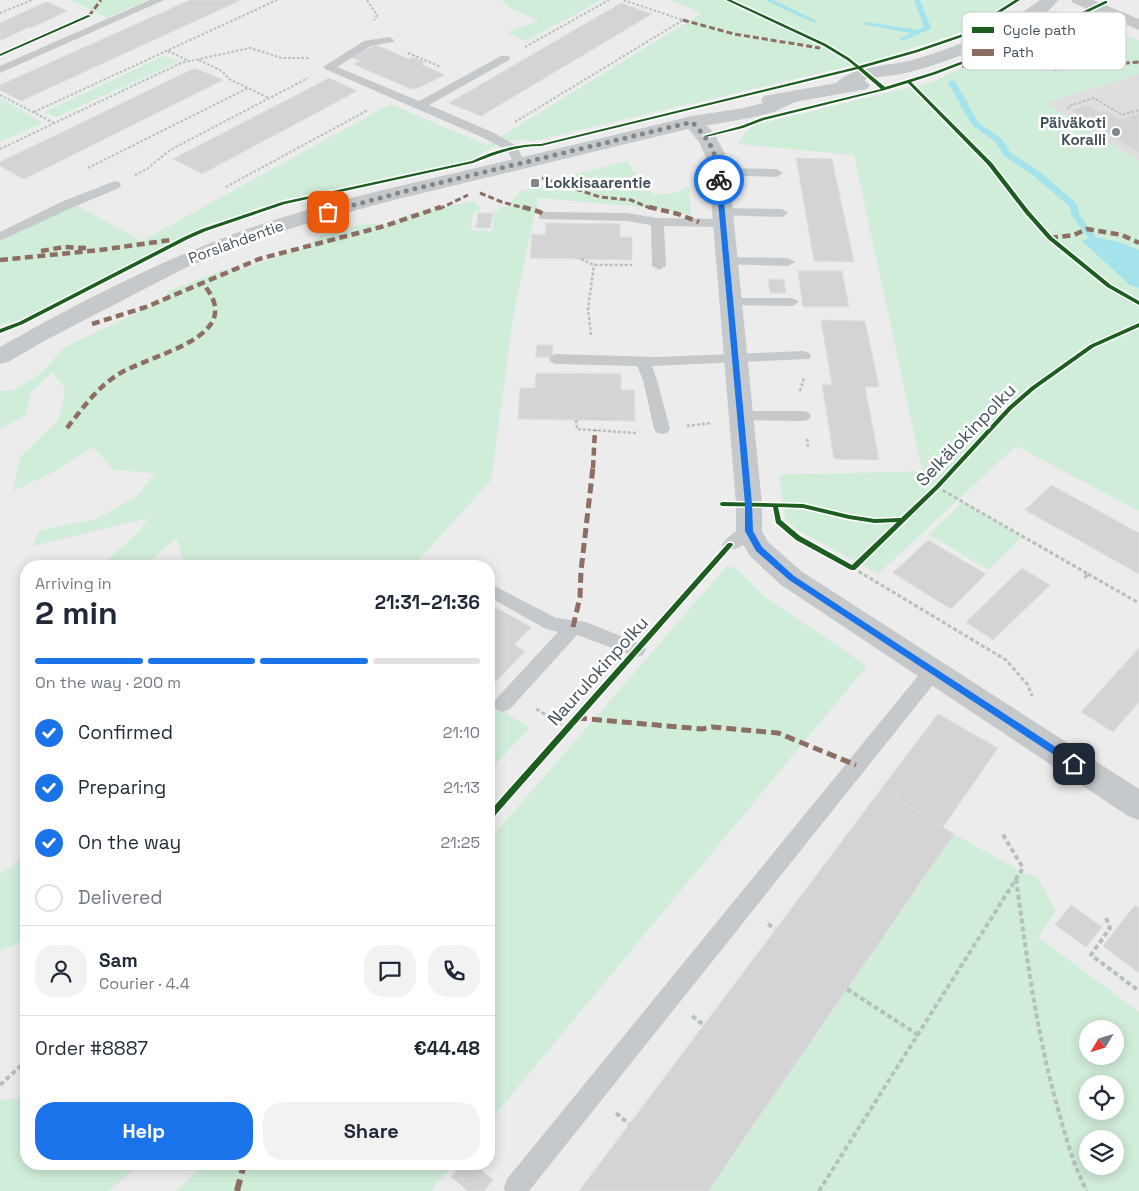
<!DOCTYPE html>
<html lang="en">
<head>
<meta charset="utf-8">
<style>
	:root { --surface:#fff; --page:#f2f2f3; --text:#1f2937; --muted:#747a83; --line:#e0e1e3; --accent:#1a73e8 }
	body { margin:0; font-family:"Space Grotesk",sans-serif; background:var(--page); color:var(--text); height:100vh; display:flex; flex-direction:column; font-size:19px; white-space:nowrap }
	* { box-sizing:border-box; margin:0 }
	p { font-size:16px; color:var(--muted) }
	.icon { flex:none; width:28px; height:28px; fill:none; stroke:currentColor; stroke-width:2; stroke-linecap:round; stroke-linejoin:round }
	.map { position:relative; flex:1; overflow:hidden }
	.details { position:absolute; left:20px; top:560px; width:475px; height:610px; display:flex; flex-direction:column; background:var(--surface); border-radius:20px; box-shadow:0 2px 12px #0003 }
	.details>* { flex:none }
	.needle { width:32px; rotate:232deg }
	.controls { position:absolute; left:1079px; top:1020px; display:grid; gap:10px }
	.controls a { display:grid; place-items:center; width:45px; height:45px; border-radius:50%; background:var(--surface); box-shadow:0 2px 12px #0003; font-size:25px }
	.pin { position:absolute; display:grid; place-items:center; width:42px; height:42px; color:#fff; margin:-21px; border-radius:10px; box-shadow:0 2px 8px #0006 }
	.courier { position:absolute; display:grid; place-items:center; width:50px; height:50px; margin:-25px; border:4px solid #1a73e8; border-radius:50%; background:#fff; color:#222; box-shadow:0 1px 6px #0007 }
	.summary em { font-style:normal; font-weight:700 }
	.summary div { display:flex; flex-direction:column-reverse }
	.summary { display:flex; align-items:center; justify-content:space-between; height:85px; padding:0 15px }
	h1 { font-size:32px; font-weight:700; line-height:38px }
	.bar { display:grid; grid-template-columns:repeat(4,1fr); gap:8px 5px; align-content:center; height:60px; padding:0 15px }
	.bar i { height:6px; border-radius:4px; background:var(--line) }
	.bar .selected { background:var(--accent) }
	.bar p { grid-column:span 4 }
	.line { display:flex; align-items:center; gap:12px; padding:0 15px; border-top:1px solid var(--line) }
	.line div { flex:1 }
	.round { display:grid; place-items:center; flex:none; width:52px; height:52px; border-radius:20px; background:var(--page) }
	ol { padding:0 15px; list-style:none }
	li { display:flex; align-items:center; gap:15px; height:55px }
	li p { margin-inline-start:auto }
	li .icon { padding:5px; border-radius:50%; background:var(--accent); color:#fff; stroke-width:4 }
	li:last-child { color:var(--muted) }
	li i { width:28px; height:28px; border:2px solid var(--line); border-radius:50% }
	.cta { display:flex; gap:10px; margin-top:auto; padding:10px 15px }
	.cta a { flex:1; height:58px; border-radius:20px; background:var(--accent); color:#fff; font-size:20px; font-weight:700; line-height:58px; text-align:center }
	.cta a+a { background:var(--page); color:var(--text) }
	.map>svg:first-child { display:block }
	.education { fill:#dfddde }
	.green { fill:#d0edd9; fill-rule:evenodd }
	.water { fill:#a4e2ec }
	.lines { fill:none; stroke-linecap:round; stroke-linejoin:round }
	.stream { fill:#a4e2ec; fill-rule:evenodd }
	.building { fill:#d4d4d7; stroke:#dededf }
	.path-far3 { stroke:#b4c1bc; stroke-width:2; stroke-dasharray:2.5 2; stroke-linecap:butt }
	.path-far2 { stroke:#b4c1bc; stroke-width:2.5; stroke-dasharray:3 2; stroke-linecap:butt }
	.path-far1 { stroke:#b4c1bc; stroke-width:3; stroke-dasharray:4 2.5; stroke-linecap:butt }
	.path { stroke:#b4c1bc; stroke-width:4; stroke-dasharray:5 3; stroke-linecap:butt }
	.service { fill:#c6c9cb; fill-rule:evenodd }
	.minor { fill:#c6c9cb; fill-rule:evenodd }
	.tertiary { fill:#c6c9cb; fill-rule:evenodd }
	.quiet-far3 { stroke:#8d6e63; stroke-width:3; stroke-dasharray:6 3; stroke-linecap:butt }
	.quiet-far2 { stroke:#8d6e63; stroke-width:4.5; stroke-dasharray:8 4.5; stroke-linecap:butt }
	.quiet-far1 { stroke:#8d6e63; stroke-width:5; stroke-dasharray:10 5; stroke-linecap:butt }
	.quiet { stroke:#8d6e63; stroke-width:6; stroke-dasharray:12 6; stroke-linecap:butt }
	.cycleway-casing { stroke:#fff; stroke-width:3 }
	.cycleway { fill:#1b5e20; fill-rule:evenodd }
	.route { fill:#1a73e8 }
	.done { stroke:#7f878c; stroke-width:5; stroke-dasharray:0 9 }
	.poi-dot { fill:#7f878c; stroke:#fff; stroke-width:2 }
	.labels { text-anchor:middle; stroke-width:5; stroke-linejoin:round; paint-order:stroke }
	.far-poi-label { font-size:15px; font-weight:bold; fill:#445059; stroke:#fff; text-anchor:end }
	.far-street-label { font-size:15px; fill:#445059; stroke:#fff }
	.street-label { font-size:18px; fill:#445059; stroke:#fff }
	.key { fill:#fff; stroke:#c7cacd; stroke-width:1 }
	.key-label { font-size:14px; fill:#445059 }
</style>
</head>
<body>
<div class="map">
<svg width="1139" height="1191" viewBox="0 0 1139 1191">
	<rect width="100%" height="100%" fill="#edecec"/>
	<path class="education" d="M 1139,74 L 1139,161 L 1045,103 Z"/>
	<path class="green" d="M 71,0 L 148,0 L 107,18 Z
		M 501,0 L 602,0 L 525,41 L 507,32 L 538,21 L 511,8 Z
		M 671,0 L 1013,0 L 956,34 L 879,59 L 534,141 C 513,137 489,146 473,160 L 284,200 L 202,227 L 18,321 L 0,325 L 0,242 L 74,204 L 142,241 L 390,104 L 487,145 L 702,13 Z
		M 1075,22 L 1102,26 L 1139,40 L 1139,74 L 1046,103 L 1139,161 L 1139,511 L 1016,446 L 878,574 L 796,529 L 785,518 L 779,475 L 922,471 L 854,155 L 738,144 L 745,133 L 755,125 L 932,82 L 1057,24 Z
		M 163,56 L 180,61 L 56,117 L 44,112 Z
		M 0,98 L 43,123 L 0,142 Z
		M 627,161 L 640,181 L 654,194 L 675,193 L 689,186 L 691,215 L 653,208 L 538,198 L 514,312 L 491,480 L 413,566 L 186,566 L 176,538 L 144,566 L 100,566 L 137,534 L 148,518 L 32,546 L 40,530 L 96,519 L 137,496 L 155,473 L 114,470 L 93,447 L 54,472 L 13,491 L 20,457 L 59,420 L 65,389 L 53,372 L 31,392 L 26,415 L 0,429 L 0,391 L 15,390 L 44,371 L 63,348 L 164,300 L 168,291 L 223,270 L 242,269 L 306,247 L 323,234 L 365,223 L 386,225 L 409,214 L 475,201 L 481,209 L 473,213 L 471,230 L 492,231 L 494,212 L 508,205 L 519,192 L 557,183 L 573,175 Z
		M 963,502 L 1022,537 L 988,570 L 928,534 Z
		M 727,566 L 736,568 L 765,597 L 867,666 L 489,1122 L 489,840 Z
		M 489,703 L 530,728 L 489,771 Z
		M 954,834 L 1026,874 L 1037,877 L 1056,911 L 1038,937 L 1139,1012 L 1139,1191 L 708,1191 ZM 1088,1029 L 1115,1029 L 1115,1056 L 1088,1056 ZM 1088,1084 L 1115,1084 L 1115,1111 L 1088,1111 ZM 1088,1139 L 1115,1139 L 1115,1166 L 1088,1166 Z
		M 26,853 L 26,939 L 0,951 L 0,874 L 12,867 Z
		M 26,1097 L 26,1164 L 140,1164 L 109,1191 L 0,1191 L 0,1100 Z
		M 204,1164 L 454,1164 L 431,1191 L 176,1191 Z"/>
	<path class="water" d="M 1092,237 L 1116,241 L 1139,250 L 1139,288 L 1130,285 L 1082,241 Z"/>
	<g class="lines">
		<path class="stream" d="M 765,0 L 773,0 L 817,21 L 812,22 Z
			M 914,0 L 920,0 L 931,28 L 930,29 L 903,41 L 900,39 L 901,38 L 911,33 L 863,24 L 866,22 L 918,30 L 924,27 Z
			M 949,81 L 955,81 L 978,122 L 1002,139 L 1010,152 L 1040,172 L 1077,204 L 1080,216 L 1096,237 L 1095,239 L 1089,239 L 1072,216 L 1070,207 L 1034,176 L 1004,156 L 996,142 L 972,125 L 948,83 Z"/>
	</g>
	<path class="building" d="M 190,0 L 241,0 L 21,101 L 0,90 L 0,85 Z
		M 48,2 L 67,11 L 31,28 L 29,27 L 2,40 L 0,40 L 0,23 L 39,5 Z
		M 621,3 L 652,14 L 481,116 L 449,103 Z
		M 376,45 L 409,59 L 413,57 L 425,62 L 421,64 L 445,75 L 416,89 L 409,88 L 353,64 L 360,61 L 352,57 Z
		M 195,68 L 223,80 L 24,179 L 0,166 L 0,162 Z
		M 329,78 L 357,91 L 202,174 L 173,159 Z
		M 1087,105 L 1099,112 L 1105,110 L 1121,119 L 1139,113 L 1139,153 L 1070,110 Z
		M 796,158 L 832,159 L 854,262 L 814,261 Z
		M 478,213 L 493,213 L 490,228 L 476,228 Z
		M 546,223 L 620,224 L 620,237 L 632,237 L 632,260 L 530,258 L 532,234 L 545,235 Z
		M 798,271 L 842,271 L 849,307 L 803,307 Z
		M 768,279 L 784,280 L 786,293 L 770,293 Z
		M 821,320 L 865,321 L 879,387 L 865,387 L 879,460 L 834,459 L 822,384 L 832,385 Z
		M 537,345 L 553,345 L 552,357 L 536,357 Z
		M 536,373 L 621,374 L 621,390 L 634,390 L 635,421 L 518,419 L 520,388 L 535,388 Z
		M 1051,485 L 1139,533 L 1139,574 L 1025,510 Z
		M 928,540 L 986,574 L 951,609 L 893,573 Z
		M 1022,568 L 1050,585 L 993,640 L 966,622 Z
		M 489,604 L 531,627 L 514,645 L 525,651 L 491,687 L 489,685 Z
		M 1139,648 L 1139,702 L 1113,732 L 1081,712 Z
		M 938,714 L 998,748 L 943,827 L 881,789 Z
		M 881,789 L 954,834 L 708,1191 L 579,1191 Z
		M 1071,905 L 1102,927 L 1086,947 L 1055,925 Z
		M 1135,905 L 1139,908 L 1139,973 L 1103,946 Z
		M 461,1164 L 474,1164 L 493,1180 L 484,1191 L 468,1191 L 451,1177 Z"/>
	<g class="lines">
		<path class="path-far3" d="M 367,0 L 377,15 L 374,20
			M 0,13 L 32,0
			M 525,47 L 609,0
			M 168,51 L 189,61
			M 408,53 L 441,67
			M 199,60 L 222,71 L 229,79 L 269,98
			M 0,95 L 54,123
			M 1068,109 L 1069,106 L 1094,98 L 1122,115 L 1139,110
			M 34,112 L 277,0
			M 515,122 L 683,20 L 623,0
			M 0,149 L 181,63 L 250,48 L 282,58 L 309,58
			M 88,168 L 248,88
			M 135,175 L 147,169 L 170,150 L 308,78
			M 226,187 L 368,110"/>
		<path class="path-far2" d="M 581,259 L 594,265 L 632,265
			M 591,335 L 588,309 L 594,265
			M 800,391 L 804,378
			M 576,420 L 577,429 L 636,433
			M 687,426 L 710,423
			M 807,439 L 808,448"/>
		<path class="path-far1" d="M 937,487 L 1088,574 L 1083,580
			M 853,568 L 1006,660 L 1028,685 L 1032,696
			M 1088,574 L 1139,603
			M 536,709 L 568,728"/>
		<path class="path" d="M 1016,879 C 1027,958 1037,1038 1060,1116 C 1067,1141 1074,1167 1087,1191
			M 1106,918 L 1110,928 L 1091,955 L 1139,991
			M 768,924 L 775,929
			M 847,989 L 918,1035
			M 692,1016 L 704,1025
			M 0,1085 L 26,1061
			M 616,1113 L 629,1124
			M 819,1191 L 1023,868 L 1002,833"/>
		<path class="service" d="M 150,0 L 164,0 L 0,73 L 0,66 Z
			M 389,37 L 394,40 L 393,42 L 371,46 L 337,67 L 419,101 L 501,56 L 509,56 L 510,58 L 509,60 L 429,105 L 492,132 L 517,146 L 525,163 L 523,166 L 515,166 L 508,151 L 484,138 L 325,69 L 323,67 L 364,41 Z
			M 719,168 L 777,169 L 783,173 L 777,177 L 715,175 L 713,172 Z
			M 115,181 L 119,182 L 121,185 L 119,188 L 71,208 L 0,241 L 0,232 L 61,202 Z
			M 722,208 L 782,209 L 788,213 L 782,217 L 717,215 L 716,212 L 717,209 Z
			M 545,212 L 627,213 L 657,218 L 723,219 L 729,223 L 723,227 L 664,226 L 666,266 L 659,270 L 652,266 L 651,225 L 627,221 L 540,219 L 539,216 L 540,213 Z
			M 727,257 L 788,258 L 795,262 L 788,266 L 722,264 L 720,261 Z
			M 731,298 L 792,298 L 799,302 L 792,306 L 726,305 L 724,302 Z
			M 804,351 L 809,353 L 811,356 L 809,359 L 652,366 L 657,380 L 670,429 L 667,433 L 662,434 L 657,433 L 654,429 L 643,380 L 637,366 L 556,364 L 551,362 L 549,359 L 551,356 L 556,354 L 657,357 Z
			M 741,411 L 803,411 L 808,412 L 811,416 L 808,420 L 803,421 L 736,420 L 733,416 L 736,412 Z
			M 749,525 L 755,527 L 757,531 C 752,541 736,553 724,549 L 722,545 C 727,536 739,528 749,525 Z
			M 489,583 L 556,618 L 586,622 L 643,645 L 646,650 L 643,655 L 637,657 L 577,635 L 510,709 L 503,712 L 496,709 L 494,704 L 496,699 L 558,632 L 546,629 L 489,597 Z
			M 933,664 L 940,666 L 942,671 L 940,676 L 529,1191 L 505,1191 L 504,1188 L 507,1179 L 926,666 Z"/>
		<path class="minor" d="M 1071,0 L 1093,0 L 1139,19 L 1139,30 L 1073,3 Z
			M 692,116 C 710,121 722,146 728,162 L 762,504 L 762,531 L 768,542 L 801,571 L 1139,789 L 1139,820 L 1128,816 L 781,585 L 750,556 L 746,549 L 736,531 L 736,504 L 708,162 L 699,142 L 683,122 L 685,118 Z"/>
		<path class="tertiary" d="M 1040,0 L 1058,0 C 1038,30 945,63 910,72 C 895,76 879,76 864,80 L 870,85 L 867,89 L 795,102 L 774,112 L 750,118 L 692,128 L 398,199 L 305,224 L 247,243 L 187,267 L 46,340 L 8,362 L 0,364 L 0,347 C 74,305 151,265 231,235 C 300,209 374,192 446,175 C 528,156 610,136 692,116 L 744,108 L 763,103 L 761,100 L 764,96 L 836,83 C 856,64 890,67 916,59 C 960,46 1003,28 1040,0 Z"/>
		<path class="quiet-far3" d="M 89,16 L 101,0
			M 683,20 L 734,34 L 820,48
			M 962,66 L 1057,69 L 1139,62
			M 542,178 L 600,197 L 631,200 L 652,209
			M 480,193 L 502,202 L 528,209
			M 439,209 L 468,195"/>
		<path class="quiet-far2" d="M 523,207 L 540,212 L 545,216
			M 649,207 L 678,214 L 699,222
			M 1050,238 L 1074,235 L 1087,229 L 1122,235 L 1139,243
			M 41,251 L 64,247 L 86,248
			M 0,260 L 100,250 L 171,240
			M 92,324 L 146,307 L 259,259 L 381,227 L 441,207
			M 67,428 C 82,409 96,389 117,375 C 149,354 250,338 203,284
			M 593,468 L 595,430"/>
		<path class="quiet-far1" d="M 573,627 L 580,597 L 581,571 L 593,467
			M 577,718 L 702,729 L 712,727 L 778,733 L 856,765"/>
		<path class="quiet" d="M 237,1191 L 244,1164"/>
		<g class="cycleway-casing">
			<path id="cycleway" d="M 726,0 L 731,0 L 826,44 L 849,58 L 859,66 L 916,50 L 960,35 L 1015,0 L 1020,0 L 962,37 L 918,52 L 862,68 L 885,87 L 934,72 L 984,53 L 1034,25 L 1063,12 L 1082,12 L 1105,1 L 1107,1 L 1107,3 L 1084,14 L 1065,14 L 1036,27 L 986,55 L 936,74 L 911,82 L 992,163 L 1029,211 L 1052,237 L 1111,285 L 1139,301 L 1139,305 L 1107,287 L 1048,239 L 1025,213 L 988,165 L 908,83 L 885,90 L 764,120 L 743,128 L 706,137 L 704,136 L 741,126 L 762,118 L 881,89 L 858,69 L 541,146 C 515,146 497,154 473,163 L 285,204 L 206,231 L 188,239 L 23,324 L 0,333 L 0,329 L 19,322 L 184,237 L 202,229 L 282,202 L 472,161 C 494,150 517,144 541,144 L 856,67 L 847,60 L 824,46 Z
				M 88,15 L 91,16 L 0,56 L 0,54 Z
				M 1139,323 L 1139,327 L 1094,347 L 1035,389 L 1012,409 L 939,488 L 855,570 L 851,570 L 796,540 L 776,523 L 773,507 L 722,506 L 719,504 L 722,502 L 803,504 L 849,515 L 875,519 L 901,518 L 935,486 L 1008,407 L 1031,387 L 1090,345 ZM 778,507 L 803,508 L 849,519 L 875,523 L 897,522 L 852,565 L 800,536 L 781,520 Z
				M 728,543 L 732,543 L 733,545 L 492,819 L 489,820 L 489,812 Z"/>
		</g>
		<use href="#cycleway" class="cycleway"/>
	</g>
	<path class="route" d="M 719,178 L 722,180 L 752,504 L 753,531 L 762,547 L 794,576 L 1077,761 L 1077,766 L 1071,766 L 789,580 L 756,551 L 745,531 L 745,504 L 716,180 Z"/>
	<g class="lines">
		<path class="done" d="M 328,212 L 410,190 L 692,122 C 711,142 717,153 719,180"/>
	</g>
	<g class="poi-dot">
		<circle cx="1116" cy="132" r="5"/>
		<rect x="530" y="178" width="10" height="10" rx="2.5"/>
	</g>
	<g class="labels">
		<g class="far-poi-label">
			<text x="1106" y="128">Päiväkoti<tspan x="1106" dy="17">Koralli</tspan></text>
			<text x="545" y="188" text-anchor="start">Lokkisaarentie</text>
		</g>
		<g class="far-street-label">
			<text transform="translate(236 242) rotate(-20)" y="5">Porslahdentie</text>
		</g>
		<g class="street-label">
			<text transform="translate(966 435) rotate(-46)" y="6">Selkälokinpolku</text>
			<text transform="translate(598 671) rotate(-48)" y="6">Naurulokinpolku</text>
		</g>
	</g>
	<rect x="962" y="12" width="164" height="58" rx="8" class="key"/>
	<rect x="972" y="27" width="22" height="6" fill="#1b5e20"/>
	<rect x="972" y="49" width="22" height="7" fill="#8d6e63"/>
	<g class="key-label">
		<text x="1003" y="35">Cycle path</text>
		<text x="1003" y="57">Path</text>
	</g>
</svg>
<div class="controls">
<a><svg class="needle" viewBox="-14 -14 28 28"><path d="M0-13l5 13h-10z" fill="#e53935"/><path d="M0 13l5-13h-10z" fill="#747a83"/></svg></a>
<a><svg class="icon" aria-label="locate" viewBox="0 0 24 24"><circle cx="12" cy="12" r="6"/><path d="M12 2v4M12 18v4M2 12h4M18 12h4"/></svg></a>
<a><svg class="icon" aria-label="layers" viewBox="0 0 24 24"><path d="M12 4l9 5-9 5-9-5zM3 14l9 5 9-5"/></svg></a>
</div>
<div class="pin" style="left:328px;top:212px;background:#ea580c"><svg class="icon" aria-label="bag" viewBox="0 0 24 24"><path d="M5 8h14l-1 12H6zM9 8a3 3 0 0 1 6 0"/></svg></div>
<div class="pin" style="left:1074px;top:764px;background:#1f2937"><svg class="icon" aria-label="home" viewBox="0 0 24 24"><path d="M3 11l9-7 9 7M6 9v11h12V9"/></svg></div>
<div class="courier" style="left:719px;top:180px"><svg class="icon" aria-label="bike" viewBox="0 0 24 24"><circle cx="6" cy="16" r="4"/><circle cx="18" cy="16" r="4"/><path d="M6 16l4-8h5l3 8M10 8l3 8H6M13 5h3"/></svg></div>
<section class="details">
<div class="summary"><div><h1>2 min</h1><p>Arriving in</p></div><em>21:31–21:36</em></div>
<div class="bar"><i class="selected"></i><i class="selected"></i><i class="selected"></i><i></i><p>On the way · 200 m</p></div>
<ol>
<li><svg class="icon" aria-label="check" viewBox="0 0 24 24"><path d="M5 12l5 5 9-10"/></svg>Confirmed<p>21:10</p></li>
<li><svg class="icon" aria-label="check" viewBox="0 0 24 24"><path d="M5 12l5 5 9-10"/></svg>Preparing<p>21:13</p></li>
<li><svg class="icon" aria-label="check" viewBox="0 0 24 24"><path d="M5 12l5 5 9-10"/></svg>On the way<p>21:25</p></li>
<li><i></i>Delivered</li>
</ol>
<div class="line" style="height:90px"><a class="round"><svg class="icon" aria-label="person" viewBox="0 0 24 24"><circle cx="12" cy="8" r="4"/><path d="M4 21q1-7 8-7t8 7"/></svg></a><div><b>Sam</b><p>Courier · 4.4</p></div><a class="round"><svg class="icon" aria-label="chat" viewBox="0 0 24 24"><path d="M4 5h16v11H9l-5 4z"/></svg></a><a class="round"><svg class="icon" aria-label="phone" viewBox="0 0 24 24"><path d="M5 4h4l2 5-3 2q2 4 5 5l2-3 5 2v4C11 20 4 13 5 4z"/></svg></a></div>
<div class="line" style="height:65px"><div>Order #8887</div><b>€44.48</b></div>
<div class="cta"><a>Help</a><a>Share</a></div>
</section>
</div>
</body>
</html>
